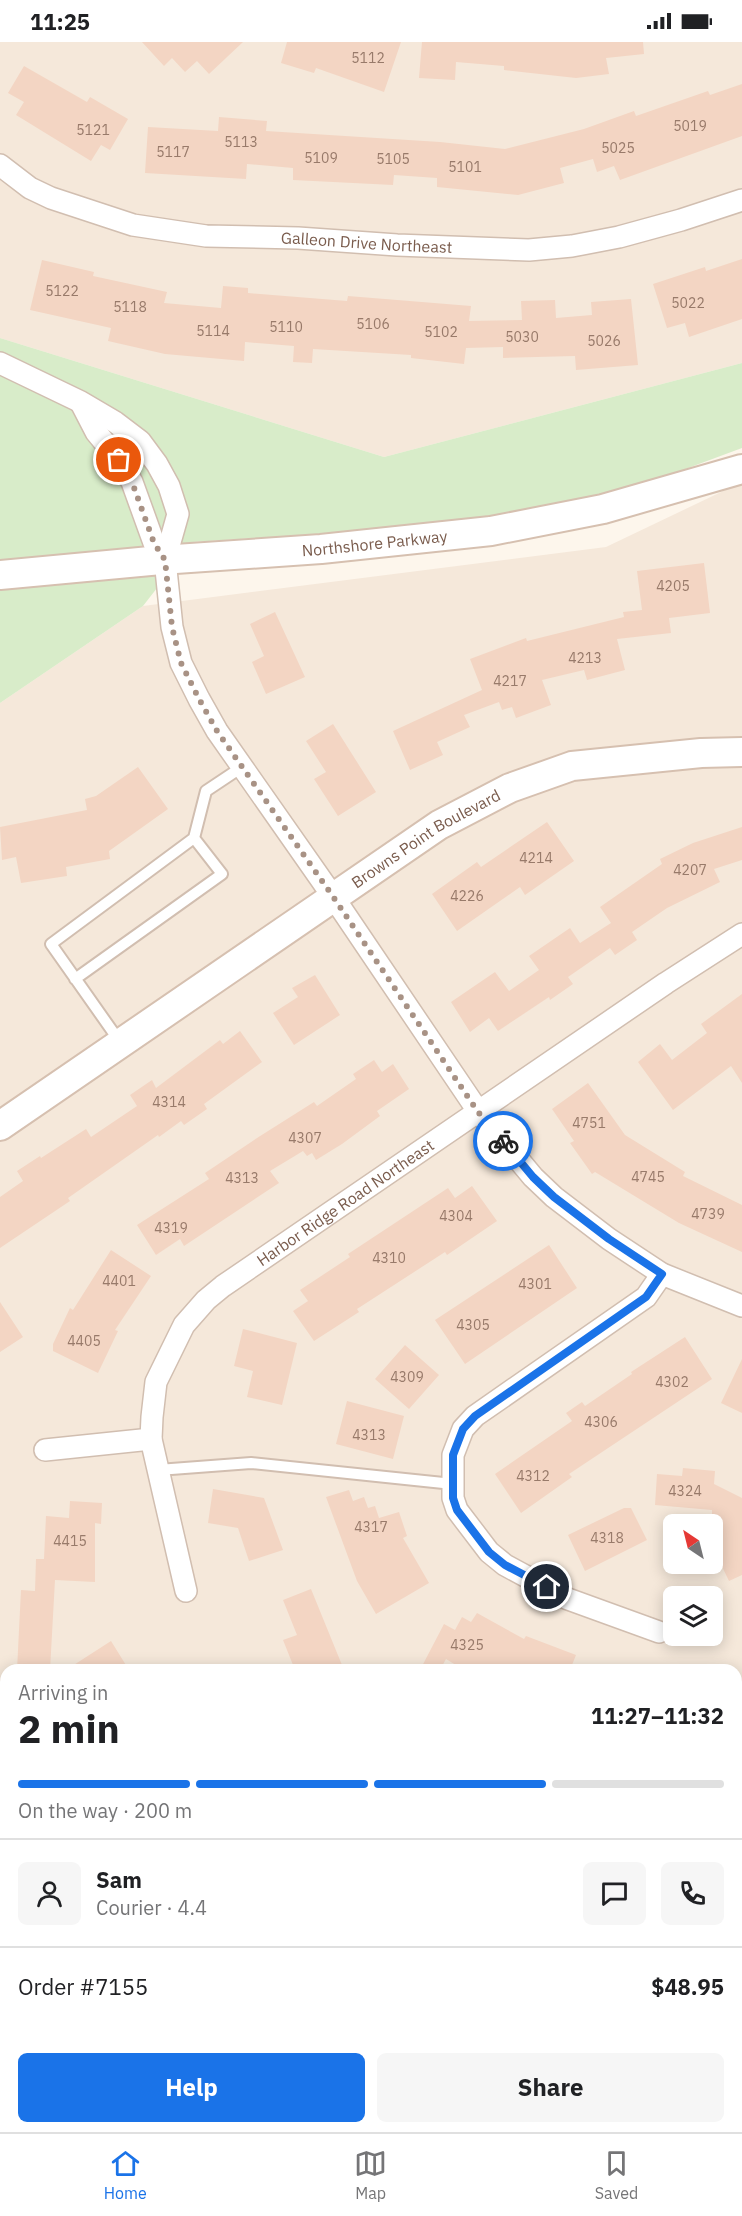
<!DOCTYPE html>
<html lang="en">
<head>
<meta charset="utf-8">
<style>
	:root { --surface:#fff; --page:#f6f6f6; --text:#202124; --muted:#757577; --line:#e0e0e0; --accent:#1a73e8 }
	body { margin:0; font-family:"IBM Plex Sans",sans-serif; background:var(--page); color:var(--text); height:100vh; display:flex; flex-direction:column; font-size:22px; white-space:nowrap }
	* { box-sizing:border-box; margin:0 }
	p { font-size:20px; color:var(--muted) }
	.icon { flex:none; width:33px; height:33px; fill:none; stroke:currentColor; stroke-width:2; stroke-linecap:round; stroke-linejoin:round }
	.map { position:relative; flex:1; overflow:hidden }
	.drawer { position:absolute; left:0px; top:1622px; width:742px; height:470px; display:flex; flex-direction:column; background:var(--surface); border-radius:18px 18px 0 0; box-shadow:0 3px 15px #0003 }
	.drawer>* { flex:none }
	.needle { width:39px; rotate:325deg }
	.tools { position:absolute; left:663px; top:1472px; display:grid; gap:12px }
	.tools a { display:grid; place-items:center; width:60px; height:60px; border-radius:9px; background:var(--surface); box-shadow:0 3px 15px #0003; font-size:30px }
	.pin { position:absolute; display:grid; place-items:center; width:51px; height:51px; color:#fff; margin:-26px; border:3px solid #fff; border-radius:50%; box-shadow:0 2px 6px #0007 }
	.courier { position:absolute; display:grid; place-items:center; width:60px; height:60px; margin:-30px; border:4px solid #1a73e8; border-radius:50%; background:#fff; color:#222; box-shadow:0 2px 8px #0007 }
	.headline em { font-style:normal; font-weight:700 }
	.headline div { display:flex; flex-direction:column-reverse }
	.headline { display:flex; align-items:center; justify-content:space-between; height:102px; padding:0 18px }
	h1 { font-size:39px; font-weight:700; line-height:45px }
	.bar { display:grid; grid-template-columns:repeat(4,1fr); gap:9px 6px; align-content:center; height:72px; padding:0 18px }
	.bar i { height:8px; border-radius:4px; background:var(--line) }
	.bar .selected { background:var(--accent) }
	.bar p { grid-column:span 4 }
	.line { display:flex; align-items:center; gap:15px; padding:0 18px; border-top:2px solid var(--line) }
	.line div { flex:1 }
	.round { display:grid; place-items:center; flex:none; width:63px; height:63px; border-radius:9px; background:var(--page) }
	.cta { display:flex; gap:12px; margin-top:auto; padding:12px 18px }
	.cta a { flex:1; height:69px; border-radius:9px; background:var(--accent); color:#fff; font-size:24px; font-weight:700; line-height:69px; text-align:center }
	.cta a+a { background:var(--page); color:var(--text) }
	.status { display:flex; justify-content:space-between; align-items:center; height:42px; padding:0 30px; background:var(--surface); direction:ltr }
	.status svg { height:16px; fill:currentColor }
	.dock { display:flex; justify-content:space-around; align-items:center; height:84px; border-top:2px solid var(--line); background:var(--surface); font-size:16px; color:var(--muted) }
	.dock a { display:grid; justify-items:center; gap:3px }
	.dock .selected { color:var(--accent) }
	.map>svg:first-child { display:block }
	.residential { fill:#f5e8da; fill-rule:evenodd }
	.green { fill:#d8ecc9 }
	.building { fill:#f3d5c3 }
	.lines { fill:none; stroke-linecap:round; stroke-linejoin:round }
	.lane-casing { stroke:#d1beb0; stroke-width:14 }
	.street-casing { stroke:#d1beb0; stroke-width:24 }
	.secondary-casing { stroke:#d6c0b0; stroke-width:32 }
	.lane { stroke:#fff; stroke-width:10 }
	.street { stroke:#fff; stroke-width:21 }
	.secondary { stroke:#fff; stroke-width:28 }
	.done { stroke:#a89285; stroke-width:6; stroke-dasharray:0 10.8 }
	.route { stroke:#1a73e8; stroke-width:8 }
	.labels { text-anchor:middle; stroke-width:4.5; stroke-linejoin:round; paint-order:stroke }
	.number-label { font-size:14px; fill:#987a6a }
	.street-label { font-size:16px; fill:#7a5c4d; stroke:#fffaf3 }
</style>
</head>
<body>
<div class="status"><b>11:25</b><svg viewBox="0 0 49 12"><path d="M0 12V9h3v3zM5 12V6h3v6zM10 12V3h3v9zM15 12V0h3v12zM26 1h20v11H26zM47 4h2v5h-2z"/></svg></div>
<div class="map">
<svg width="742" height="2090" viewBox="0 0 742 2090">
	<rect width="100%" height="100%" fill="#fdf6ec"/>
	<path class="residential" d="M 0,0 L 742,0 L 742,321 L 384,415 L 0,296 Z
		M 742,440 L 742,1774 L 737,1777 L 736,1628 L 6,1628 L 6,1720 L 0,1726 L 0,661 L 143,564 L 606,505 ZM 674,1482 L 712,1482 L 712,1521 L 674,1521 ZM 674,1554 L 712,1554 L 712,1593 L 674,1593 Z"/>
	<path class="green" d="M 0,296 L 384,415 L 742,321 L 742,406 L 548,478 L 193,500 L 143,564 L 0,661 Z
		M 6,1720 L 6,2085 L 736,2085 L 736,1777 L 742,1774 L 742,2090 L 0,2090 L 0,1726 Z"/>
	<path class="building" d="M 142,0 L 243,0 L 209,32 L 197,19 L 185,30 L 172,16 L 164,24 Z
		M 287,0 L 401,0 L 384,50 L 316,26 L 314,31 L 281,21 Z
		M 422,0 L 643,0 L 644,12 L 606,16 L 609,32 L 576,36 L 504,28 L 504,24 L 456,20 L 455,38 L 419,36 Z
		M 24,24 L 87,60 L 90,55 L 128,77 L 110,108 L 101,103 L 91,119 L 16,73 L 24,60 L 8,51 Z
		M 742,42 L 742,94 L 620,138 L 614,124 L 597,130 L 593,117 L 560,126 L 564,141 L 518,153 L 437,145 L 437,136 L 394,133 L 393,143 L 293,138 L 293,126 L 247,122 L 246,137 L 145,131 L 148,85 L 218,89 L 219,75 L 267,79 L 266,89 L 440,100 L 505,107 L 584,87 L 634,69 L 636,74 L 708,49 L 710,53 Z
		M 742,217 L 742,277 L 689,295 L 685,281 L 667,286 L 653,242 L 705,225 L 706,229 Z
		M 42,218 L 94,230 L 93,234 L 167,250 L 164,261 L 221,266 L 223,244 L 248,246 L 248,251 L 347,259 L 348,254 L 471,264 L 469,279 L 522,278 L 521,259 L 555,258 L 556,276 L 592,273 L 591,260 L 631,257 L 638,323 L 576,328 L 575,314 L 503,316 L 503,305 L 466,306 L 464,322 L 411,316 L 411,313 L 313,307 L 312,321 L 293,320 L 294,304 L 245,300 L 244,319 L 165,312 L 108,299 L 111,286 L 30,268 Z
		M 704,521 L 710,571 L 669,576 L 671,591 L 617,597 L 625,628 L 587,638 L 584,628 L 542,638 L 551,663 L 516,676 L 512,665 L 502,668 L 499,660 L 464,673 L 470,685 L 437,700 L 443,713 L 410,728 L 393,689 L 482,648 L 470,617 L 526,596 L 527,599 L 624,575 L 623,570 L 642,568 L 637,529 Z
		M 275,570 L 305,635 L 266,652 L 252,620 L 264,614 L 250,582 Z
		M 333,682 L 376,750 L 338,774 L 314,737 L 326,730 L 306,699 Z
		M 138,725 L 168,767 L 109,809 L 110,817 L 66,825 L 67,834 L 21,841 L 16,815 L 2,818 L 0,785 L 87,768 L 85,757 L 96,754 Z
		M 547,780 L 574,819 L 525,853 L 520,845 L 457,889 L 432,852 L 477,820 L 481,825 Z
		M 742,785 L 742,818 L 714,827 L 720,840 L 667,866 L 632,890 L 637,898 L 615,913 L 610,906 L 568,935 L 573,942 L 550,958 L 549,955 L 498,989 L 489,976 L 470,990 L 451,960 L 495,930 L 509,949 L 539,928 L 529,914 L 570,886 L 580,901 L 611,881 L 600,865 L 662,822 L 660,817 L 693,801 Z
		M 315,933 L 340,973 L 294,1003 L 273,971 L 298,955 L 292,946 Z
		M 742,952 L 742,1041 L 731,1024 L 673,1068 L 638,1020 L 660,1002 L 672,1018 L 707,991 L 701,982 Z
		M 240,989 L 262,1020 L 204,1062 L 207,1067 L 184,1083 L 181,1079 L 159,1095 L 158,1093 L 68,1156 L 70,1159 L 0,1206 L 0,1155 L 23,1139 L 17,1129 L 40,1114 L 41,1116 L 86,1087 L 91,1095 L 137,1064 L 130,1053 L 152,1038 L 156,1046 L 220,998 L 223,1002 Z
		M 374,1018 L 382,1030 L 393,1022 L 409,1047 L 377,1069 L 380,1074 L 342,1102 L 316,1118 L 312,1111 L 307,1114 L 303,1109 L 270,1129 L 279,1141 L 184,1204 L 180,1197 L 156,1213 L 137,1183 L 209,1137 L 205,1131 L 257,1096 L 314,1060 L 317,1064 L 356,1037 L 353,1032 Z
		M 588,1041 L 625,1093 L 685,1130 L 683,1134 L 742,1163 L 742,1210 L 679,1181 L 595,1130 L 592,1132 L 570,1101 L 574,1099 L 552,1067 Z
		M 472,1144 L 497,1179 L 447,1213 L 445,1210 L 357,1267 L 359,1270 L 314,1299 L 293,1269 L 308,1259 L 300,1248 L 350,1215 L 348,1212 L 448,1146 L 455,1156 Z
		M 549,1203 L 577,1246 L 465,1322 L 435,1278 Z
		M 111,1208 L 151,1234 L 115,1288 L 118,1289 L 98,1331 L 53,1309 L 53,1302 L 70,1266 L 73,1268 Z
		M 0,1260 L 23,1295 L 0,1310 Z
		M 243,1287 L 297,1301 L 282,1363 L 247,1355 L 253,1329 L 234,1324 Z
		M 685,1295 L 712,1337 L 569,1432 L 572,1435 L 521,1471 L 495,1432 L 572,1379 L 566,1371 L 582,1360 L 585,1364 L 632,1332 L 631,1330 Z
		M 405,1303 L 439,1333 L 409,1367 L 375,1337 Z
		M 742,1317 L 742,1371 L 721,1361 Z
		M 347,1359 L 404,1374 L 393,1417 L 336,1402 Z
		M 683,1426 L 715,1429 L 714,1442 L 742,1456 L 742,1533 L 729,1539 L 716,1512 L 712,1510 L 712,1468 L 655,1463 L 657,1432 L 682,1434 Z
		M 213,1447 L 264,1456 L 283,1508 L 249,1519 L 238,1486 L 208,1481 Z
		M 349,1448 L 353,1459 L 364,1455 L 368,1466 L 375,1464 L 379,1476 L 399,1470 L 407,1494 L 403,1496 L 429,1541 L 376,1572 L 357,1539 L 326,1455 Z
		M 70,1459 L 102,1461 L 101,1482 L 95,1481 L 95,1540 L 55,1538 L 50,1628 L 17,1628 L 21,1548 L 35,1549 L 36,1517 L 44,1517 L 46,1474 L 69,1476 Z
		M 624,1466 L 631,1466 L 647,1498 L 585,1529 L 568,1493 Z
		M 311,1547 L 344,1628 L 295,1628 L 283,1598 L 297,1593 L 283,1558 Z
		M 477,1571 L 524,1597 L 526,1594 L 576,1613 L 570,1628 L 464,1628 L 446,1617 L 440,1628 L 420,1628 L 444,1582 L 455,1588 L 462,1575 L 471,1580 Z
		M 111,1599 L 129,1628 L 66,1628 Z"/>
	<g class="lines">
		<g class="lane-casing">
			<path id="lane" d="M 75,937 L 222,832 L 194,796
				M 120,1000 L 51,902 L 194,796 L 206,749 L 242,725
				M 158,1428 L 251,1421 L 453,1442"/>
		</g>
		<g class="street-casing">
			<g id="street">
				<path id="s1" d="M 0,123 L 30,146 L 51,156 L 133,183 L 206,194 L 298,196 L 397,203 L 529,208 L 572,204 L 619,195 L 681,178 L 742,158"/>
				<path d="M 0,321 L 81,360 L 115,380 L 140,399 L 157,422 L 169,444 L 178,472 L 165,518 L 172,585 L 181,621 L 199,657 L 217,689 L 334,856 L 478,1069 L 533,1135 L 554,1155 L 609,1197 L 662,1232 L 742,1264"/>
				<path d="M 81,361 L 96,390 L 119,418 L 132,440 L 154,501 L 165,518"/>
				<path d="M 45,1408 L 151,1397"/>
				<path id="s2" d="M 186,1549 L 151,1397 L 152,1375 L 156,1340 L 184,1283 L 206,1258 L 223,1244 L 666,941 L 742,892"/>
				<path d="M 659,1590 L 568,1557 L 505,1523 L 489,1510 L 457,1468 L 453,1456 L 453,1413 L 463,1387 L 475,1374 L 646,1255 L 662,1232"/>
			</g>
		</g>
		<g class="secondary-casing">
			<g id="secondary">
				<path id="s3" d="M 0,533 L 161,518 L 321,507 L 491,489 L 603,467 L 742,427"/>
				<path id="s4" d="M 0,1084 L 439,783 L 510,746 L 572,724 L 701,711 L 742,710"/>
			</g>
		</g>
		<use href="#lane" class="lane"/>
		<use href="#street" class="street"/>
		<use href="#secondary" class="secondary"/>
	</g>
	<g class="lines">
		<path class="done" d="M 119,418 L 132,440 L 154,501 L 165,518 L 172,585 L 181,621 L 199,657 L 217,689 L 334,856 L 478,1070 L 503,1099"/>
		<path class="route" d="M 503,1099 L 533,1135 L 554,1155 L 609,1197 L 662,1232 L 646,1255 L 475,1374 L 463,1387 L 453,1413 L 453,1456 L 457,1468 L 489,1510 L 505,1523 L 547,1545"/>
	</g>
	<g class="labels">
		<g class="number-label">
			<text x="368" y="21">5112</text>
			<text x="690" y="89">5019</text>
			<text x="93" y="93">5121</text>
			<text x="241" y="105">5113</text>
			<text x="618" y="111">5025</text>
			<text x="173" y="115">5117</text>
			<text x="321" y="121">5109</text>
			<text x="393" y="122">5105</text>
			<text x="465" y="130">5101</text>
			<text x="62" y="254">5122</text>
			<text x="688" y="266">5022</text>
			<text x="130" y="270">5118</text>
			<text x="373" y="287">5106</text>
			<text x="286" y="290">5110</text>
			<text x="213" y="294">5114</text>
			<text x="441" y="295">5102</text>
			<text x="522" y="300">5030</text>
			<text x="604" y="304">5026</text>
			<text x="673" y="549">4205</text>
			<text x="585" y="621">4213</text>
			<text x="510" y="644">4217</text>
			<text x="536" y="821">4214</text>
			<text x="690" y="833">4207</text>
			<text x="467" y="859">4226</text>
			<text x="169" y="1065">4314</text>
			<text x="589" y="1086">4751</text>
			<text x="305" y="1101">4307</text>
			<text x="648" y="1140">4745</text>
			<text x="242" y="1141">4313</text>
			<text x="708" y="1177">4739</text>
			<text x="456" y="1179">4304</text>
			<text x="171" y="1191">4319</text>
			<text x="389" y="1221">4310</text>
			<text x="119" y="1244">4401</text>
			<text x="535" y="1247">4301</text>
			<text x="473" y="1288">4305</text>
			<text x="84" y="1304">4405</text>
			<text x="407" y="1340">4309</text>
			<text x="672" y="1345">4302</text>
			<text x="601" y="1385">4306</text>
			<text x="369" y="1398">4313</text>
			<text x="533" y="1439">4312</text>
			<text x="685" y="1454">4324</text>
			<text x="371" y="1490">4317</text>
			<text x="607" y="1501">4318</text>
			<text x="70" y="1504">4415</text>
			<text x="467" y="1608">4325</text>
		</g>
		<g class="street-label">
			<text dy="6" stroke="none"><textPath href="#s1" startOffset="382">Galleon Drive Northeast</textPath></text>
			<text dy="6" stroke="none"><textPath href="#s3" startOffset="376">Northshore Parkway</textPath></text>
			<text dy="6" stroke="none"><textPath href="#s4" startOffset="514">Browns Point Boulevard</textPath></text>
			<text dy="6" stroke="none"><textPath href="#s2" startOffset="480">Harbor Ridge Road Northeast</textPath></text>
		</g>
	</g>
</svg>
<div class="tools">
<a><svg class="needle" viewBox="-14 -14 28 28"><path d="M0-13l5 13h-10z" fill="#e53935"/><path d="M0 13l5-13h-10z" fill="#757577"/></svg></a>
<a><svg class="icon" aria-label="layers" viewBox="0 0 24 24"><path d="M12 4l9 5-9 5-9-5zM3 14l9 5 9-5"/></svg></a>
</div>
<div class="pin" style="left:119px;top:418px;background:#ea580c"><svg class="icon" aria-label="bag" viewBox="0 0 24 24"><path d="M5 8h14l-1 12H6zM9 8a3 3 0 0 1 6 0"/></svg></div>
<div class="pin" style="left:547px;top:1545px;background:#1f2937"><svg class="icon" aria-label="home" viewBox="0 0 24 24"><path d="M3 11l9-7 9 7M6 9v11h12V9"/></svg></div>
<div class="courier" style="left:503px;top:1099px"><svg class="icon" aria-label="bike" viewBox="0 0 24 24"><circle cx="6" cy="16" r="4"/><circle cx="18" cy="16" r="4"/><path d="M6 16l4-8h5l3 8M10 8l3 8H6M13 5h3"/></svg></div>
<section class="drawer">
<div class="headline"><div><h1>2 min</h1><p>Arriving in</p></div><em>11:27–11:32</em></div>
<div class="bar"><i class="selected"></i><i class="selected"></i><i class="selected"></i><i></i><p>On the way · 200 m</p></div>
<div class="line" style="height:108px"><a class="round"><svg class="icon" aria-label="person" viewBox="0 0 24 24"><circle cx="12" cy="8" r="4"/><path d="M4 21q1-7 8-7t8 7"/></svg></a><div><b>Sam</b><p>Courier · 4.4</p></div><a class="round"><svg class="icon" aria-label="chat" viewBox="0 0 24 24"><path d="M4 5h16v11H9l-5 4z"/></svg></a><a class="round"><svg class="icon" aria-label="phone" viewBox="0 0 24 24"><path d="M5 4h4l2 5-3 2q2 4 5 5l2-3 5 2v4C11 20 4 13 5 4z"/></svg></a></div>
<div class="line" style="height:78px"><div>Order #7155</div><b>$48.95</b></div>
<div class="cta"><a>Help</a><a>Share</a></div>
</section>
</div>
<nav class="dock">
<a class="selected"><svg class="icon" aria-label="home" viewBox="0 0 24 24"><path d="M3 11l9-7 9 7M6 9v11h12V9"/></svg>Home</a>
<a><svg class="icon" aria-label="map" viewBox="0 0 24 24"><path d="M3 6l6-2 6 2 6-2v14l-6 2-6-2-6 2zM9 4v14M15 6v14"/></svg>Map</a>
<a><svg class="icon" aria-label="saved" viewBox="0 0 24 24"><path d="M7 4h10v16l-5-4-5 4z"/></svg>Saved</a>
</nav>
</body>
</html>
